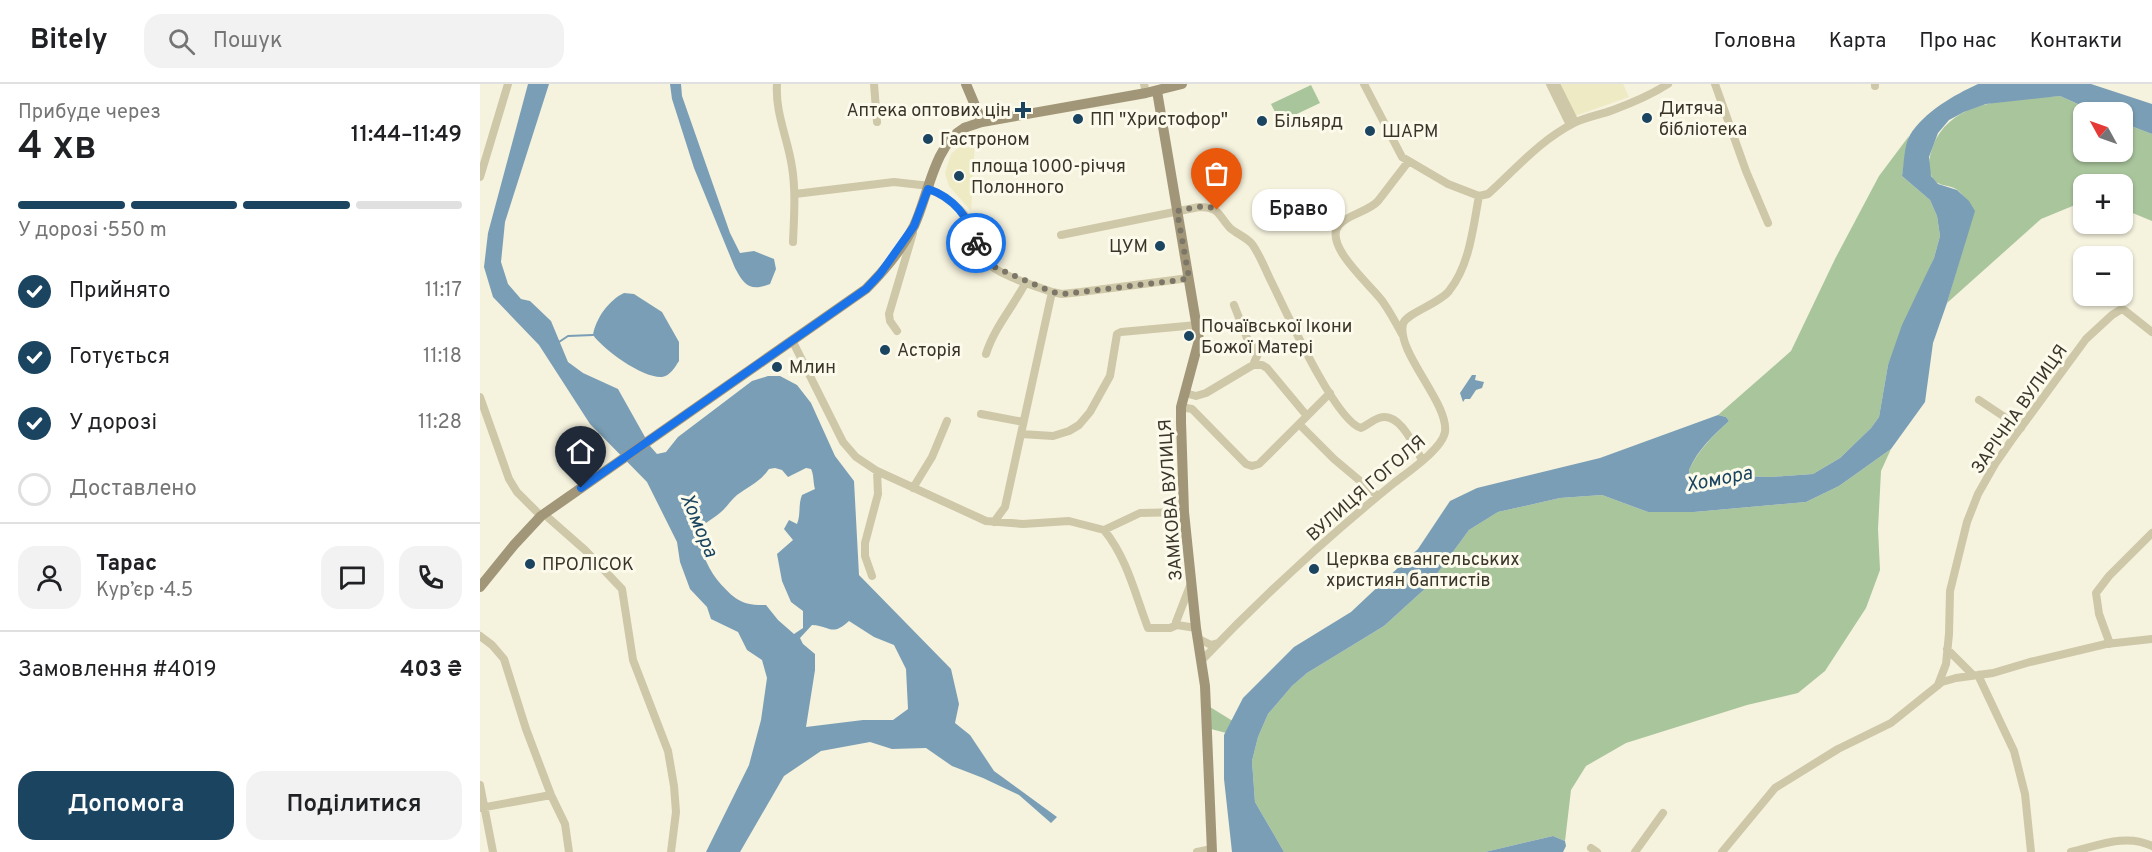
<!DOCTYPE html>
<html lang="uk">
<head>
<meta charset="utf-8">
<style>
	:root { --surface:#fff; --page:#f2f2f2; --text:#202124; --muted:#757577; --line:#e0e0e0; --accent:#1a4460 }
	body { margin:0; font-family:Overpass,sans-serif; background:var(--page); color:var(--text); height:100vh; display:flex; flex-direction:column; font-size:22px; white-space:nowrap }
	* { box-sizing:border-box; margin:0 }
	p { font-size:20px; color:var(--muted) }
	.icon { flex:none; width:33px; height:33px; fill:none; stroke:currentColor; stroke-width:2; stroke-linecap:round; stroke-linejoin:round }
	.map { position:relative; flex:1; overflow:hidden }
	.sheet { display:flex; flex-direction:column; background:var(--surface); width:480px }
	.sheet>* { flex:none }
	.needle { width:39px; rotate:310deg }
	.tools { position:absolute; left:1593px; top:18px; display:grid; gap:12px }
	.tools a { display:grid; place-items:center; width:60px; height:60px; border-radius:12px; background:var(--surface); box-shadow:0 2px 4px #0004; font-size:30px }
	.pin { position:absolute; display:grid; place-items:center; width:51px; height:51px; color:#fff; margin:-62px -26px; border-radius:50% 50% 50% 0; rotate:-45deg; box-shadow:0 0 6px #0007 }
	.pin .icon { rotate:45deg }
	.courier { position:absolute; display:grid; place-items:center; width:60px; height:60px; margin:-30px; border:4px solid #1a73e8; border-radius:50%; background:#fff; color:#222; box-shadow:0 2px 8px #0007 }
	.bubble { position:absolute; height:42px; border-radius:18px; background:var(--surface); box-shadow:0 2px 4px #0004; font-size:20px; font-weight:600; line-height:42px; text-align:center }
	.summary em { font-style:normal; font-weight:600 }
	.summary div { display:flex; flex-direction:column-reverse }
	.summary { display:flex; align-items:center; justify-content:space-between; height:102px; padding:0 18px }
	h1 { font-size:39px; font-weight:600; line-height:45px }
	.bar { display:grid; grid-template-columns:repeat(4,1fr); gap:9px 6px; align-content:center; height:72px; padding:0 18px }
	.bar i { height:8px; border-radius:4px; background:var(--line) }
	.bar .selected { background:var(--accent) }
	.bar p { grid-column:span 4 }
	.line { display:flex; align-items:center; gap:15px; padding:0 18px; border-top:2px solid var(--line) }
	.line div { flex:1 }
	.round { display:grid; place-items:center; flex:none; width:63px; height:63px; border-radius:18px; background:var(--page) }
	ol { padding:0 18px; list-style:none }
	li { display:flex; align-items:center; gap:18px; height:66px }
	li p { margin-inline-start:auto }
	li .icon { padding:6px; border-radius:50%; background:var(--accent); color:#fff; stroke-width:4 }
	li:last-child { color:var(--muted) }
	li i { width:33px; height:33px; border:3px solid var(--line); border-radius:50% }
	.primary-button { display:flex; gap:12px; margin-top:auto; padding:12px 18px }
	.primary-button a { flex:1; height:69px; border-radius:18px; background:var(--accent); color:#fff; font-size:24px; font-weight:600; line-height:69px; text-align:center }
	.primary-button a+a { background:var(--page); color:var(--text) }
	header { display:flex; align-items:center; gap:36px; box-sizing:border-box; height:84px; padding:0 30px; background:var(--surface); border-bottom:2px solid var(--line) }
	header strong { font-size:28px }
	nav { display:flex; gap:33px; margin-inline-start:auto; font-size:21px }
	.search { width:420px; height:54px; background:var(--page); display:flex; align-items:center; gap:15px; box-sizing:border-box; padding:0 21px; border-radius:18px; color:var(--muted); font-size:22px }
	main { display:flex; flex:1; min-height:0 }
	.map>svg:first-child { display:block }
	.green { fill:#a9c59c }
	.plaza { fill:#eeeac3 }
	.water { fill:#7a9eb5; fill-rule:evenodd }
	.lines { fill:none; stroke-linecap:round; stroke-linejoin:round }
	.stream { stroke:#7a9eb5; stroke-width:2 }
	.street { stroke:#cec7a8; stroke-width:8 }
	.secondary { stroke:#a29679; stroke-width:10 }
	.done { stroke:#7c7668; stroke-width:6; stroke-dasharray:0 10.8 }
	.route { stroke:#1a73e8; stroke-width:8 }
	.poi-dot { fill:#1a4460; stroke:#fbfaeb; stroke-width:2 }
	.labels { text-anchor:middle; stroke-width:6; stroke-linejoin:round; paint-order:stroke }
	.poi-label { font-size:18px; fill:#3b3429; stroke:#fbfaeb; text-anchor:start }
	.street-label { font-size:18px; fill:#3b3429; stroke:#fbfaeb }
	.water-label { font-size:20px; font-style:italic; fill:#1a4460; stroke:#fbfaeb }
</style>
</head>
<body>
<header>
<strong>Bitely</strong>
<div class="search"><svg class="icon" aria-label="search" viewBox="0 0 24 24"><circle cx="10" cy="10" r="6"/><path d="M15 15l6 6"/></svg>Пошук</div>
<nav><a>Головна</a><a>Карта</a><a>Про нас</a><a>Контакти</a></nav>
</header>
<main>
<section class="sheet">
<div class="summary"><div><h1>4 хв</h1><p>Прибуде через</p></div><em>11:44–11:49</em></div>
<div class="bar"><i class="selected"></i><i class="selected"></i><i class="selected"></i><i></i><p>У дорозі · 550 m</p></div>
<ol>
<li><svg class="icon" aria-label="check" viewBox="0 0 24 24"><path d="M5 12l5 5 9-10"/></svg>Прийнято<p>11:17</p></li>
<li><svg class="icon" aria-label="check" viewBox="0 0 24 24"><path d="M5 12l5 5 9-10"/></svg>Готується<p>11:18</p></li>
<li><svg class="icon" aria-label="check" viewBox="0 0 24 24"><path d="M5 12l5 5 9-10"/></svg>У дорозі<p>11:28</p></li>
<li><i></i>Доставлено</li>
</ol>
<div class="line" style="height:108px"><a class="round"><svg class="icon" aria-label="person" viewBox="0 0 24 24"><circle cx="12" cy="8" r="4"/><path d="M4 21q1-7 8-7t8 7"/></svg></a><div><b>Тарас</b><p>Кур’єр · 4.5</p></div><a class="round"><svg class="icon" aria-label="chat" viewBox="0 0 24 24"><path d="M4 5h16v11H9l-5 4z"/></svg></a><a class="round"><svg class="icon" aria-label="phone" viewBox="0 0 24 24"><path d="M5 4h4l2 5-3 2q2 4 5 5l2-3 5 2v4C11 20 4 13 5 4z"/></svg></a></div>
<div class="line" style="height:78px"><div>Замовлення #4019</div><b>403 ₴</b></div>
<div class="primary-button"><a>Допомога</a><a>Поділитися</a></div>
</section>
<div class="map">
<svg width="1672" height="768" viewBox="0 0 1672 768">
	<rect width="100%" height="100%" fill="#f5f2de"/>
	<path class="green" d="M 831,1 L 840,19 L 800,38 L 791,20 Z
		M 1580,12 L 1616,28 L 1604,28 L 1604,68 L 1642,68 L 1643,39 L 1672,50 L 1672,137 L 1643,125 L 1642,100 L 1604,100 L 1603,122 L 1595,121 L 1561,135 L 1467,219 L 1494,127 C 1489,120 1483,110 1476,105 C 1468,100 1457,103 1452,93 C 1446,83 1450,71 1453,62 C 1472,13 1536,16 1580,12 Z
		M 1429,52 L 1422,92 L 1450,116 L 1457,132 L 1460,152 L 1454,174 L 1408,281 L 1399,333 L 1391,344 L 1360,374 L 1333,390 L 1291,393 L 1210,391 L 1209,386 C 1218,366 1233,352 1249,337 L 1246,333 L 1238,331 L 1311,267 L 1355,175 L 1399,92 Z
		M 1411,365 L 1401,387 L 1398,445 L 1400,486 L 1386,524 L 1345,587 L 1318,609 L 1267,621 L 1146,659 L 1106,682 L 1091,706 L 1085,757 L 1073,752 L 1005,768 L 804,768 L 775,718 L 772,677 L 778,653 L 788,630 L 812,602 L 827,589 L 904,542 L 948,502 L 989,446 L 1018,428 L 1080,414 L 1122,411 L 1168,428 L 1214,428 L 1326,418 L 1359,402 Z
		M 730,623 L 756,639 L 750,650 L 731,645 Z"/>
	<path class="plaza" d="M 1077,0 L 1143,0 L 1149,13 L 1095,32 Z
		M 495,54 L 493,94 L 491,127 L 469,102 L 465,89 L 471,70 L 480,62 Z"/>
	<path class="water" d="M 48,0 L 69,0 L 25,138 L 21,178 L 28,200 L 41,215 L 50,217 L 71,237 L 88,278 L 103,289 L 138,305 L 170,362 L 177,370 L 186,368 L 198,353 L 272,297 L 288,292 L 300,292 L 317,301 L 331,319 L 355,372 L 374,397 L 379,491 L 471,585 L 479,620 L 475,639 L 490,651 L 514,687 L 577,733 L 571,739 L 539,711 L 503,694 L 472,682 L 446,664 L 412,665 L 390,658 L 341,667 L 304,692 L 260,768 L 226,768 L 269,681 L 281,636 L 287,594 L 282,576 L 267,566 L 258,548 L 231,535 L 227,523 L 210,505 L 200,478 L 197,458 L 167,398 L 110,340 L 59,261 L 13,213 L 4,183 L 8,149 ZM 295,384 L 302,386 L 308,393 L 326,384 L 331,385 C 334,391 333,398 335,405 L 322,411 C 318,421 321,430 317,440 L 309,436 L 304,445 L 313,456 L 297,470 L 302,497 L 311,518 L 323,527 L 323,544 L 314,550 L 298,536 L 286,521 C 262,522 254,515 239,498 C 228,485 212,454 226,439 C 231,435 237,432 241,428 C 247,423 251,416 257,411 C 269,402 280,398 289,385 ZM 369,537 L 394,553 L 414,561 L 426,585 L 428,625 L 413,636 L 383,636 L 326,643 L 335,586 L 335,570 L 323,560 L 320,554 L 332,541 C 351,542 351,553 369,537 Z
		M 190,0 L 201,0 L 202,12 L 250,149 L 260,169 L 274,167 L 294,175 L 296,185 L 290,200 C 270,208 264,201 255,184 L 214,84 L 192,15 Z
		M 1498,0 L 1611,0 L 1672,20 L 1672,50 L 1643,39 L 1642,28 L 1616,28 L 1580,12 L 1506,20 L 1484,28 L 1469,36 L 1458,49 L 1449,73 L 1451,92 L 1458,100 L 1477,106 L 1489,117 L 1495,127 L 1467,219 L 1453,259 L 1445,318 L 1411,365 L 1359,402 L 1326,418 L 1214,428 L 1168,428 L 1122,411 L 1080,414 L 1018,428 L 989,446 L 948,502 L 904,542 L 827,589 L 812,602 L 788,630 L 778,653 L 772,677 L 775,718 L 804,768 L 752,768 L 744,695 L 744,651 L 763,614 L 814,563 L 871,528 L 938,465 L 970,417 L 997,404 L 1120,374 L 1238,331 L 1246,333 L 1249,337 C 1233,352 1218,365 1209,386 L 1210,391 L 1291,393 L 1333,390 L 1360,374 L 1391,344 L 1399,333 L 1408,281 L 1422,241 L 1454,174 L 1460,152 L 1457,132 L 1450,116 L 1422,92 C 1424,80 1424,61 1430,51 C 1444,28 1474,11 1498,0 Z
		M 144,209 L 154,210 L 182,228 L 199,258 L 199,277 C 195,283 190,292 182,293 C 162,294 124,266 113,251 C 116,234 129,216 144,209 Z
		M 992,291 L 996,291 L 995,296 L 1004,298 L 1002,304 L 996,306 L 990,315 L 985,315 L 983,318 L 980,309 Z
		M 1073,752 L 1085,757 L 1086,762 L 1083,768 L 1005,768 Z"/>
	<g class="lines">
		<path class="stream" d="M 79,258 L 88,252 L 113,251"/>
		<path class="street" d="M 297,0 C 295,29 308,55 312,83 C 316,108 314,133 313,158
			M 394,0 L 397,38
			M 664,0 L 666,9
			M 884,0 L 922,73 L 968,100 L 999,112
			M 1070,0 L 1090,41
			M 1076,0 L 1095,38
			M 1235,0 L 1266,87 L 1288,139
			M 1395,0 L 1395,2
			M 0,93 L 28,0
			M 449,105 C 465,111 487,128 493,145 C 496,155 496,167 504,176 C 518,191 552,201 572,208 L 582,210 L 601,208 L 709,194
			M 315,110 L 414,98 L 450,102
			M 999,112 L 1008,110 C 1036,85 1059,57 1094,39 C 1106,33 1120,31 1133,26 C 1152,19 1171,11 1188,0
			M 581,151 L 719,123 C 740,123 738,131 750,144 C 757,150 766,153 772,160 C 780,171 785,185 791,197 C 805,225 855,337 881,344 C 887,341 893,336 899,334 C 920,327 934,362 942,376
			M 417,247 L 410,237 L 409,230 L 433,149
			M 922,250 C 916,239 910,228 903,218 C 893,203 842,161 859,141 C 868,130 888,128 898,117 L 928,78
			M 312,256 L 363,358 L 376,373 L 397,387 L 506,437 L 543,440 L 589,437 L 624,446 L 660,429 L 704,428
			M 506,270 C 514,244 533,223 546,198
			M 773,281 L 782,281 L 787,284 L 827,332
			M 705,309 L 716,312 L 726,309 L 773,281 L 778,270 L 767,254 L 754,221
			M 0,313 L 29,395 L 37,408 L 61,432
			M 1499,316 L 1541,344
			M 701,323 L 712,325 L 766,380 L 772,382 L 779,380 L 850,309
			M 501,330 L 543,338
			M 819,340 L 854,375 L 898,412
			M 541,350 L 573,352 L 589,347 L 599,341 L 610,328 L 630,292 L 637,250 L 641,248 L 717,241
			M 433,404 L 452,373 L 467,337
			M 64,430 L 105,466 L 142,505 L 153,576 L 188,667 L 194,702 L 196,728 L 191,768
			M 514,438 L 525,423 L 572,208
			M 624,446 C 647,474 655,510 668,544 L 690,544 L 697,541
			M 392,492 L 385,472 L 385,459 L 398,410 L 397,387
			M 710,502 L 696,538 L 697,541 L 716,544
			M 0,552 L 12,561 L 24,575 L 46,645 L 71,711 L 85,740 L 89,768
			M 717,554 L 731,561 L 738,559
			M 1630,560 L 1619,530 L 1616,509 L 1629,492 L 1672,449
			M 1467,565 L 1493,591
			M 721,577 C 781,514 846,454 914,399 C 928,388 962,365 965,348 C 969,319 916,268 923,240 C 926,229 959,220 969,207 C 990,181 993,143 999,112
			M 1498,591 L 1534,667 L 1545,710 L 1551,768
			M 1458,601 L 1466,580 L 1469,550 L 1470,507 L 1487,438 L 1498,410 L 1515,380 L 1531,357 L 1606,255 L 1632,231 L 1640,226 L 1644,226 L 1672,248
			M 0,701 L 13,768
			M 0,724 L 71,711
			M 1111,764 L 1117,768
			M 717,768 L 732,765
			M 1155,768 L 1183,729
			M 1242,768 L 1295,704 L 1358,665 L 1411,639 L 1462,598 L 1476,594 L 1513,589 L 1550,578 L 1626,560 L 1672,555
			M 1591,768 C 1617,762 1646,749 1672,762"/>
		<path class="secondary" d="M 486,0 L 502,38
			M 677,7 L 719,256 L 701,323 L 701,338 L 704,428 L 716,544 L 725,602 L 732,768
			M 0,503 L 34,461 L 61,432 L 386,205 C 404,187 422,165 434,142 C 448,113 454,61 484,44 C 489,42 496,40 502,38 L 666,9 L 702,0"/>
	</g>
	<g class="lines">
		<path class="done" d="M 496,159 L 502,174 L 512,182 L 572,208 L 582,210 L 601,208 L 700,196 L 709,194 L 697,127 C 710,125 725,119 737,126"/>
		<path class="route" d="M 101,404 L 386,205 L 400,190 L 434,142 L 448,105 C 473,113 490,134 496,159"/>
	</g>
	<g class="poi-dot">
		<path d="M540 17h6v6h6v6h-6v6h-6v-6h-6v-6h6z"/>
		<circle cx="1167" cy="34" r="6"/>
		<circle cx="598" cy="35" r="6"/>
		<circle cx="782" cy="37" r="6"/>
		<circle cx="890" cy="47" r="6"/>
		<circle cx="448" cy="55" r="6"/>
		<circle cx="479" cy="92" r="6"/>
		<circle cx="680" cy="162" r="6"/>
		<circle cx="709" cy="252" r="6"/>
		<circle cx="405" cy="266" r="6"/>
		<circle cx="297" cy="283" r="6"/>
		<circle cx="50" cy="480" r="6"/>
		<circle cx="834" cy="485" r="6"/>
	</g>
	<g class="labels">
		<g class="poi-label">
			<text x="1179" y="30">Дитяча<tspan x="1179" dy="21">бібліотека</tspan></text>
			<text x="531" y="32" text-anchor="end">Аптека оптових цін</text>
			<text x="610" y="41">ПП "Христофор"</text>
			<text x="794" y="43">Більярд</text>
			<text x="902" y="53">ШАРМ</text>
			<text x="460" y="61">Гастроном</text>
			<text x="491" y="88">площа 1000-річчя<tspan x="491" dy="21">Полонного</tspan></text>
			<text x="668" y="168" text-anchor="end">ЦУМ</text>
			<text x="721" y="248">Почаївської Ікони<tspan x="721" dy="21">Божої Матері</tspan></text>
			<text x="417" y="272">Асторія</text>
			<text x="309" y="289">Млин</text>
			<text x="846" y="481">Церква євангельських<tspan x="846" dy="21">християн баптистів</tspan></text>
			<text x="62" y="486">ПРОЛІСОК</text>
		</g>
		<g class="street-label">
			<text transform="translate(1539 325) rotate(-55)" y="6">ЗАРІЧНА ВУЛИЦЯ</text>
			<text transform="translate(886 404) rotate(-41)" y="6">ВУЛИЦЯ ГОГОЛЯ</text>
			<text transform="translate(690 416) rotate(-94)" y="6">ЗАМКОВА ВУЛИЦЯ</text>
		</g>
		<g class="water-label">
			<text transform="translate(1239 394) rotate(-11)" y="7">Хомора</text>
			<text transform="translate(220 441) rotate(67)" y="7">Хомора</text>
		</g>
	</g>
</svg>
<div class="tools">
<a><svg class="needle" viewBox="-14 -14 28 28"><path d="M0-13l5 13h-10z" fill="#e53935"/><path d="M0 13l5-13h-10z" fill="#757577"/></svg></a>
<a>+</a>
<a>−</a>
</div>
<div class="pin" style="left:737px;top:126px;background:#ea580c"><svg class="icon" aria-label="bag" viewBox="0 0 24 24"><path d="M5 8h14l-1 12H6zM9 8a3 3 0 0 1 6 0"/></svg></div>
<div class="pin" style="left:101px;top:404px;background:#1f2937"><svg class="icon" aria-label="home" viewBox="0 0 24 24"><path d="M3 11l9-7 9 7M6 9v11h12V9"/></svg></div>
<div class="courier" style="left:496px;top:159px"><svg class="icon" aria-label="bike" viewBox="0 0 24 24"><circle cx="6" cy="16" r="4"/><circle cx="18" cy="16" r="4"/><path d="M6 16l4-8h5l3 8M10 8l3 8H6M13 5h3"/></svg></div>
<div class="bubble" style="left:772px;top:105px;width:93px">Браво</div>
</div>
</main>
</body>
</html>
